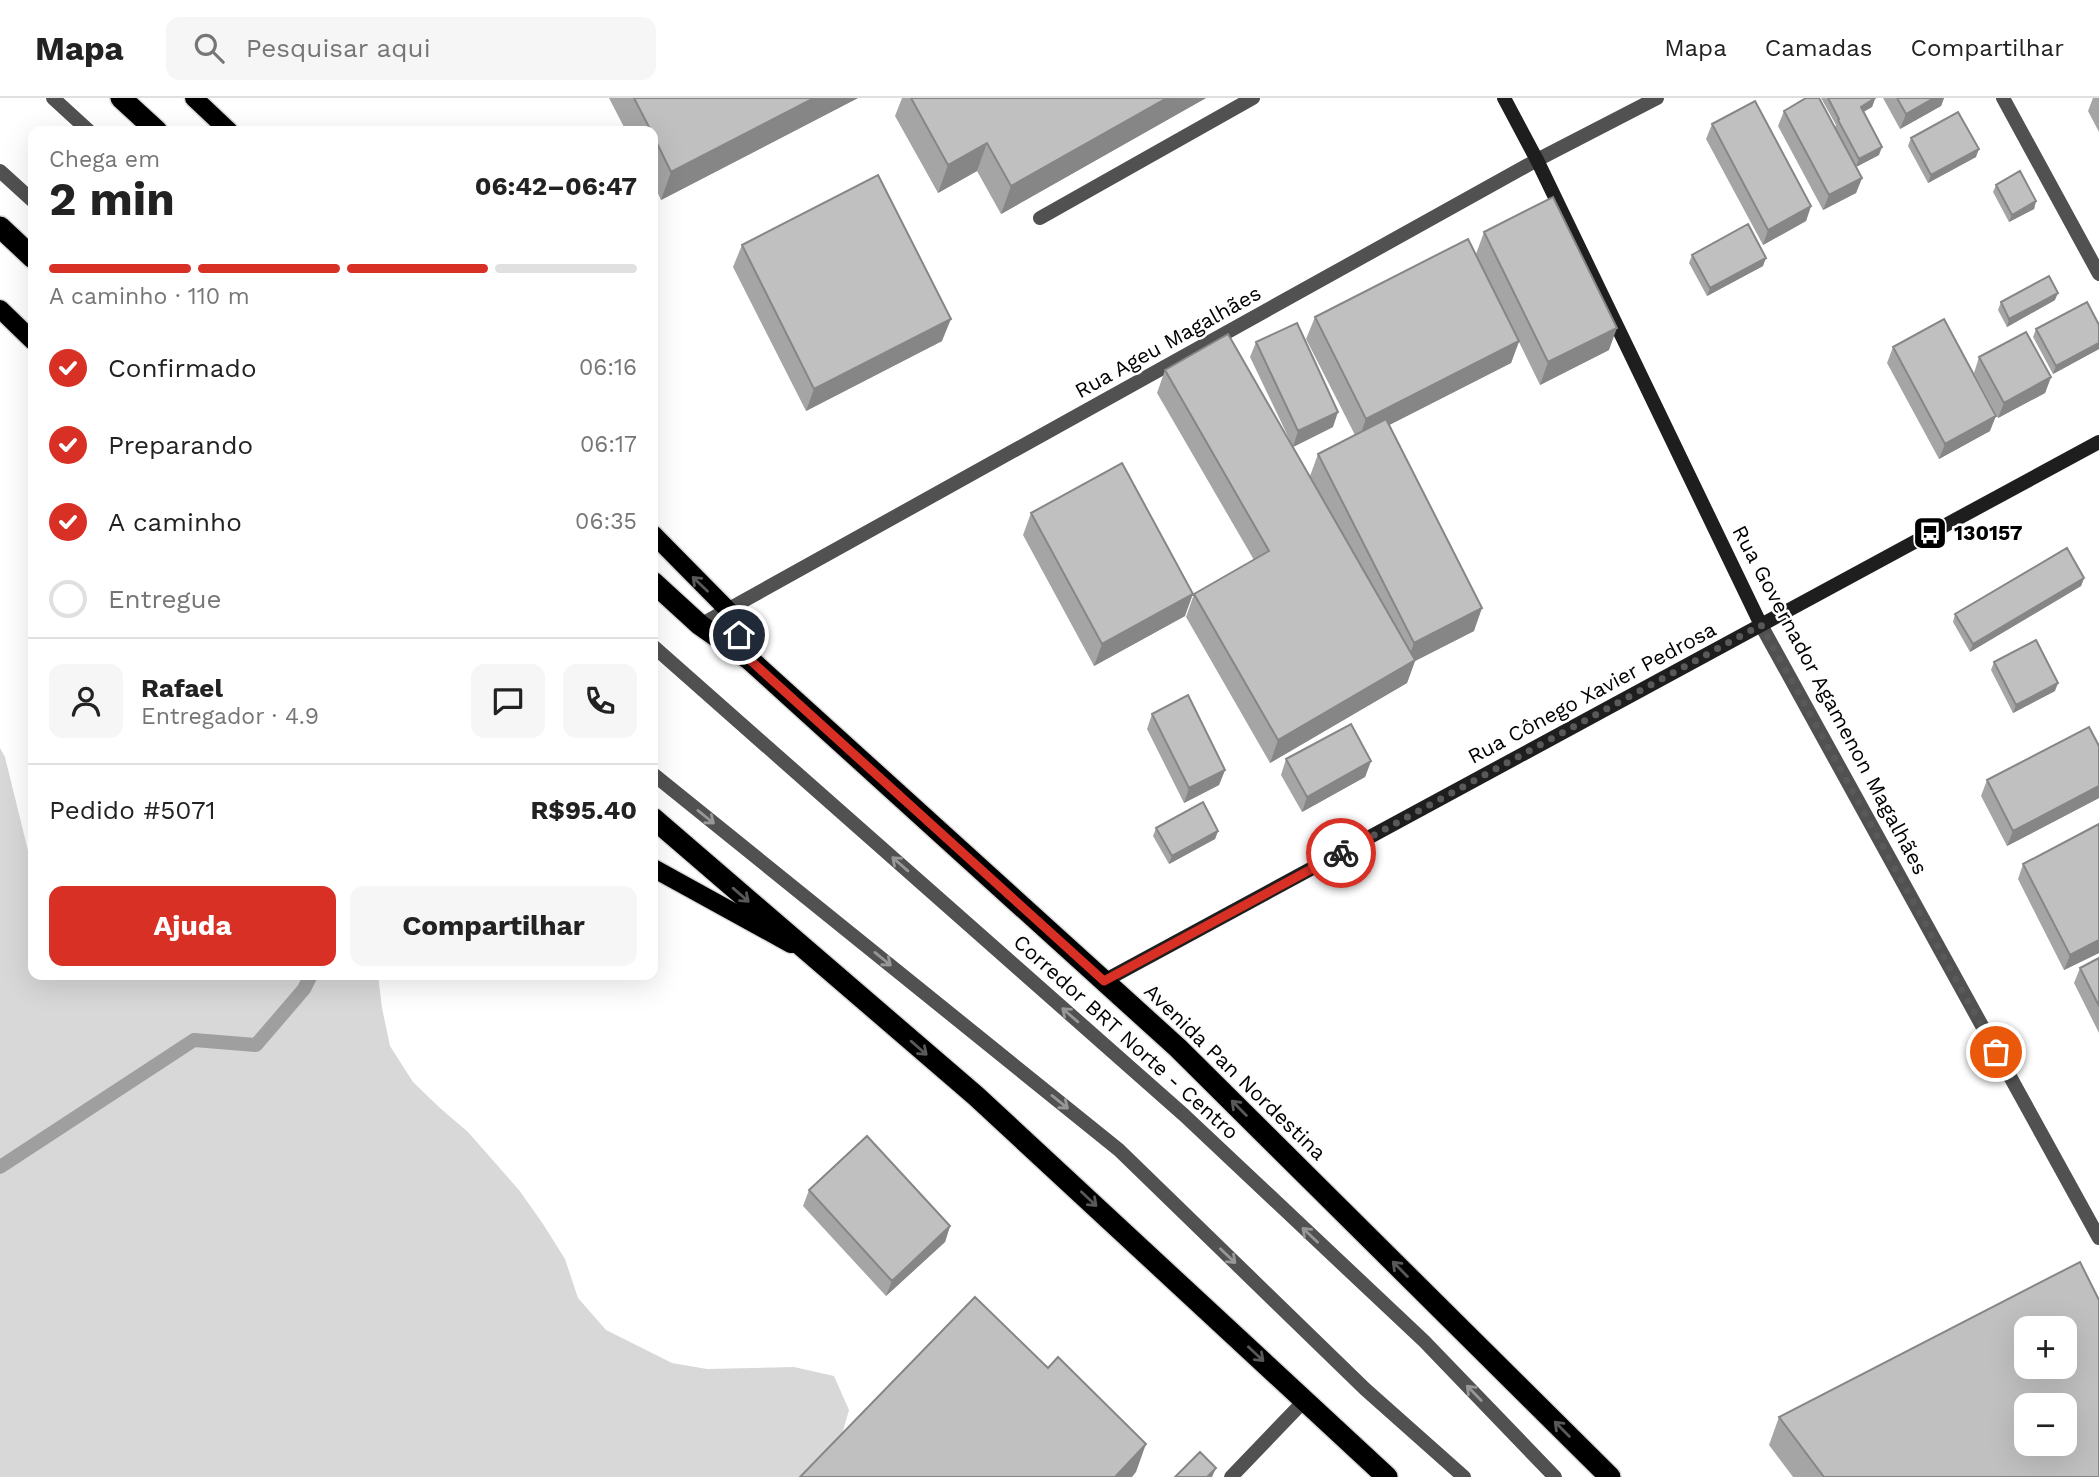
<!DOCTYPE html>
<html lang="pt">
<head>
<meta charset="utf-8">
<style>
	:root { --surface:#fff; --page:#f6f6f6; --text:#222; --muted:#767676; --line:#e0e0e0; --accent:#d93025 }
	body { margin:0; font-family:"Work Sans",sans-serif; background:var(--page); color:var(--text); height:100vh; display:flex; flex-direction:column; font-size:26px; white-space:nowrap }
	* { box-sizing:border-box; margin:0 }
	p { font-size:23px; color:var(--muted) }
	.icon { flex:none; width:38px; height:38px; fill:none; stroke:currentColor; stroke-width:2; stroke-linecap:round; stroke-linejoin:round }
	.map { position:relative; flex:1; overflow:hidden }
	.drawer { position:absolute; left:28px; top:28px; width:630px; height:854px; display:flex; flex-direction:column; background:var(--surface); border-radius:14px; box-shadow:0 7px 28px #0002 }
	.drawer>* { flex:none }
	.buttons { position:absolute; left:2014px; top:1218px; display:grid; gap:14px }
	.buttons a { display:grid; place-items:center; width:63px; height:63px; border-radius:14px; background:var(--surface); box-shadow:0 7px 28px #0002; font-size:35px }
	.pin { position:absolute; display:grid; place-items:center; width:60px; height:60px; color:#fff; margin:-30px; border:4px solid #fff; border-radius:50%; box-shadow:0 2px 7px #0007 }
	.courier { position:absolute; display:grid; place-items:center; width:70px; height:70px; margin:-35px; border:5px solid #d93025; border-radius:50%; background:#fff; color:#222; box-shadow:0 2px 9px #0007 }
	.overview em { font-style:normal; font-weight:700 }
	.overview div { display:flex; flex-direction:column-reverse }
	.overview { display:flex; align-items:center; justify-content:space-between; height:119px; padding:0 21px }
	h1 { font-size:46px; font-weight:700; line-height:52px }
	.bar { display:grid; grid-template-columns:repeat(4,1fr); gap:10px 7px; align-content:center; height:84px; padding:0 21px }
	.bar i { height:9px; border-radius:5px; background:var(--line) }
	.bar .active { background:var(--accent) }
	.bar p { grid-column:span 4 }
	.line { display:flex; align-items:center; gap:18px; padding:0 21px; border-top:2px solid var(--line) }
	.line div { flex:1 }
	.round { display:grid; place-items:center; flex:none; width:74px; height:74px; border-radius:14px; background:var(--page) }
	ol { padding:0 21px; list-style:none }
	li { display:flex; align-items:center; gap:21px; height:77px }
	li p { margin-inline-start:auto }
	li .icon { padding:7px; border-radius:50%; background:var(--accent); color:#fff; stroke-width:4 }
	li:last-child { color:var(--muted) }
	li i { width:38px; height:38px; border:4px solid var(--line); border-radius:50% }
	.cta { display:flex; gap:14px; margin-top:auto; padding:14px 21px }
	.cta a { flex:1; height:80px; border-radius:14px; background:var(--accent); color:#fff; font-size:28px; font-weight:700; line-height:80px; text-align:center }
	.cta a+a { background:var(--page); color:var(--text) }
	header { display:flex; align-items:center; gap:42px; box-sizing:border-box; height:98px; padding:0 35px; background:var(--surface); border-bottom:2px solid var(--line) }
	header strong { font-size:33px }
	nav { display:flex; gap:38px; margin-inline-start:auto; font-size:24px }
	.search { width:490px; height:63px; background:var(--page); display:flex; align-items:center; gap:18px; box-sizing:border-box; padding:0 24px; border-radius:14px; color:var(--muted); font-size:26px }
	.map>svg:first-child { display:block }
	.green { fill:#d8d8d8 }
	.lines { fill:none; stroke-linecap:round; stroke-linejoin:round }
	.stream { stroke:#9f9f9f; stroke-width:14 }
	.primary-casing { stroke:#dbdbdb; stroke-width:21 }
	.highway-casing { stroke:#dbdbdb; stroke-width:24 }
	.lane { stroke:#515151; stroke-width:14 }
	.street { stroke:#515151; stroke-width:14 }
	.secondary { stroke:#1e1e1e; stroke-width:14 }
	.primary { stroke:#000; stroke-width:18 }
	.highway { stroke:#000; stroke-width:21 }
	.wall { fill:#a5a5a5 }
	.shaded-wall { fill:#868686 }
	.building { fill:#c0c0c0; stroke:#868686; stroke-width:2; fill-rule:evenodd }
	.oneway { stroke:#595959 }
	.oneway2 { stroke:#979797 }
	.done { stroke:#595959; stroke-width:7; stroke-dasharray:0 12.6 }
	.route { stroke:#d93025; stroke-width:9 }
	.labels { text-anchor:middle; stroke-width:5; stroke-linejoin:round; paint-order:stroke }
	.street-label { font-size:21px; fill:#000; stroke:#fff }
	.poi-label { font-size:21px; font-weight:bold; fill:#000; stroke:#fff; text-anchor:start }
</style>
</head>
<body>
<header>
<strong>Mapa</strong>
<div class="search"><svg class="icon" aria-label="search" viewBox="0 0 24 24"><circle cx="10" cy="10" r="6"/><path d="M15 15l6 6"/></svg>Pesquisar aqui</div>
<nav><a>Mapa</a><a>Camadas</a><a>Compartilhar</a></nav>
</header>
<div class="map">
<svg width="2099" height="1379" viewBox="0 0 2099 1379">
	<rect width="100%" height="100%" fill="#fff"/>
	<path class="green" d="M 0,650 L 5,659 L 33,773 L 33,877 L 378,877 L 382,910 L 390,948 L 413,984 L 440,1010 L 468,1034 L 519,1092 L 543,1126 L 565,1161 L 578,1200 L 606,1232 L 672,1265 L 707,1271 L 794,1269 L 834,1278 L 849,1312 L 830,1379 L 0,1379 Z"/>
	<g class="lines">
		<path class="stream" d="M 0,1069 L 194,942 L 256,947 L 304,891 L 311,877"/>
		<g class="primary-casing">
			<path id="primary" d="M 194,0 L 229,33
				M 0,211 L 33,243
				M 653,436 L 729,513 L 750,562
				M 653,770 L 791,846"/>
		</g>
		<g class="highway-casing">
			<path id="highway" d="M 121,0 L 157,33
				M 0,129 L 33,160
				M 653,484 L 700,527 L 750,562 L 1178,950 L 1610,1379
				M 653,720 L 976,998 L 1387,1379"/>
		</g>
		<path class="lane" d="M 53,0 L 89,33
			M 0,73 L 33,103
			M 1040,120 L 1253,0
			M 653,548 L 1184,1017 L 1424,1243 L 1555,1379
			M 653,676 L 1119,1052 L 1365,1291 L 1464,1379
			M 1231,1379 L 1305,1302"/>
		<path class="street" d="M 2003,0 L 2099,176
			M 700,527 L 1537,62 L 1657,0
			M 1761,527 L 2099,1140"/>
		<path class="secondary" d="M 1504,0 L 1537,62 L 1761,527
			M 1104,883 L 2099,344"/>
		<use href="#primary" class="primary"/>
		<use href="#highway" class="highway"/>
	</g>
	<path class="wall" d="M 609,0 L 858,0 L 661,102 L 653,85 L 653,33 L 626,33 Z
		M 902,0 L 1206,0 L 1001,116 L 977,73 L 938,95 L 895,18 Z
		M 1821,0 L 1875,0 L 1872,9 L 1863,14 L 1879,57 L 1856,69 L 1835,29 L 1836,27 Z
		M 1883,0 L 1944,0 L 1941,8 L 1900,31 Z
		M 2093,0 L 2099,0 L 2099,34 L 2088,13 Z
		M 1784,13 L 1862,80 L 1856,95 L 1823,112 L 1778,28 Z
		M 1712,26 L 1811,108 L 1806,123 L 1763,147 L 1706,41 Z
		M 1911,40 L 1976,59 L 1928,85 L 1908,48 Z
		M 1996,87 L 2036,103 L 2034,111 L 2009,124 L 1993,94 Z
		M 1484,134 L 1609,252 L 1540,287 L 1519,244 L 1511,265 L 1389,327 L 1474,533 L 1415,563 L 1407,585 L 1270,665 L 1186,519 L 1194,496 L 1254,462 L 1157,295 L 1165,272 L 1314,388 L 1310,378 L 1318,356 L 1355,337 L 1306,241 L 1315,219 L 1476,156 Z
		M 742,147 L 942,243 L 806,313 L 733,169 Z
		M 1692,157 L 1763,168 L 1707,198 L 1689,165 Z
		M 2055,202 L 2007,229 L 1998,212 L 2001,204 Z
		M 2099,227 L 2099,251 L 2053,276 L 2033,239 L 2036,231 Z
		M 1256,244 L 1333,329 L 1293,349 L 1250,259 Z
		M 1893,249 L 1990,333 L 1939,361 L 1887,265 Z
		M 1979,259 L 2051,279 L 2045,295 L 1998,320 L 1974,275 Z
		M 1031,415 L 1185,518 L 1094,568 L 1023,437 Z
		M 2084,480 L 2081,488 L 1970,554 L 1953,524 L 1955,516 Z
		M 1994,564 L 2055,593 L 2013,615 L 1991,572 Z
		M 1152,616 L 1225,672 L 1219,687 L 1184,705 L 1147,631 Z
		M 2099,648 L 2099,700 L 2007,748 L 1981,698 L 1987,682 Z
		M 1286,661 L 1371,663 L 1365,679 L 1302,714 L 1281,677 Z
		M 2099,726 L 2099,855 L 2064,872 L 2018,781 L 2023,766 Z
		M 1156,730 L 1218,733 L 1215,741 L 1169,766 L 1153,738 Z
		M 2099,860 L 2099,935 L 2074,885 L 2080,870 Z
		M 809,1092 L 950,1128 L 945,1144 L 886,1198 L 803,1108 Z
		M 1779,1319 L 2099,1379 L 1793,1379 L 1769,1347 Z"/>
	<path class="shaded-wall" d="M 814,0 L 858,0 L 661,102 L 671,74 Z
		M 1167,0 L 1206,0 L 1001,116 L 1011,88 Z
		M 1934,0 L 1944,0 L 1941,8 L 1900,31 L 1906,16 Z
		M 1875,1 L 1872,9 L 1858,17 L 1861,9 Z
		M 987,45 L 977,73 L 938,95 L 948,67 Z
		M 1882,49 L 1879,57 L 1856,69 L 1859,61 Z
		M 1979,51 L 1976,59 L 1928,85 L 1931,77 Z
		M 1862,80 L 1856,95 L 1823,112 L 1829,97 Z
		M 2036,103 L 2034,111 L 2009,124 L 2012,117 Z
		M 1811,108 L 1806,123 L 1763,147 L 1768,132 Z
		M 1766,160 L 1763,168 L 1707,198 L 1710,190 Z
		M 2058,195 L 2055,202 L 2007,229 L 2009,221 Z
		M 951,221 L 942,243 L 806,313 L 814,291 Z
		M 1617,230 L 1609,252 L 1540,287 L 1548,264 Z
		M 1519,243 L 1511,265 L 1358,343 L 1366,321 Z
		M 2099,245 L 2099,251 L 2053,276 L 2056,268 Z
		M 2051,279 L 2045,295 L 1998,320 L 2004,305 Z
		M 1338,314 L 1333,329 L 1293,349 L 1298,333 Z
		M 1996,318 L 1990,333 L 1939,361 L 1945,346 Z
		M 2084,480 L 2081,488 L 1970,554 L 1973,546 Z
		M 1193,496 L 1185,518 L 1094,568 L 1102,546 Z
		M 1482,510 L 1474,533 L 1415,563 L 1407,585 L 1270,665 L 1278,642 L 1406,567 L 1414,545 Z
		M 2058,585 L 2055,593 L 2013,615 L 2016,607 Z
		M 1371,663 L 1365,679 L 1302,714 L 1307,699 Z
		M 1225,672 L 1219,687 L 1184,705 L 1189,690 Z
		M 2099,688 L 2099,700 L 2007,748 L 2013,733 Z
		M 1218,733 L 1215,741 L 1169,766 L 1172,758 Z
		M 2099,842 L 2099,855 L 2064,872 L 2070,857 Z
		M 950,1128 L 945,1144 L 886,1198 L 892,1183 Z
		M 1146,1346 L 1136,1374 L 1132,1379 L 1115,1379 Z
		M 1216,1370 L 1212,1379 L 1207,1379 Z"/>
	<path class="building" d="M 634,0 L 814,0 L 671,74 L 653,37 L 653,33 L 651,33 Z
		M 911,0 L 1167,0 L 1011,88 L 987,45 L 948,67 Z
		M 1806,0 L 1819,0 L 1862,80 L 1829,97 L 1784,13 Z
		M 1828,0 L 1875,0 L 1861,9 L 1882,49 L 1859,61 L 1838,22 L 1839,21 Z
		M 1897,0 L 1934,0 L 1906,16 Z
		M 1755,3 L 1811,108 L 1768,132 L 1712,26 Z
		M 1958,14 L 1979,51 L 1931,77 L 1911,40 Z
		M 2020,73 L 2036,103 L 2012,117 L 1996,87 Z
		M 878,77 L 951,221 L 814,291 L 742,147 Z
		M 1553,99 L 1617,230 L 1548,264 L 1484,134 Z
		M 1748,126 L 1766,160 L 1710,190 L 1692,157 Z
		M 1468,141 L 1519,243 L 1366,321 L 1315,219 Z
		M 2049,178 L 2058,195 L 2009,221 L 2001,204 Z
		M 2087,204 L 2099,227 L 2099,245 L 2056,268 L 2036,231 Z
		M 1944,221 L 1996,318 L 1945,346 L 1893,249 Z
		M 1297,225 L 1338,314 L 1298,333 L 1256,244 Z
		M 2026,234 L 2051,279 L 2004,305 L 1979,259 Z
		M 1228,236 L 1415,562 L 1278,642 L 1194,496 L 1269,453 L 1165,272 Z
		M 1386,321 L 1482,510 L 1414,545 L 1318,356 Z
		M 1122,365 L 1193,496 L 1102,546 L 1031,415 Z
		M 2067,450 L 2084,480 L 1973,546 L 1955,516 Z
		M 2036,542 L 2058,585 L 2016,607 L 1994,564 Z
		M 1188,597 L 1225,672 L 1189,690 L 1152,616 Z
		M 1351,626 L 1371,663 L 1307,699 L 1286,661 Z
		M 2089,629 L 2099,648 L 2099,688 L 2013,733 L 1987,682 Z
		M 1203,704 L 1218,733 L 1172,758 L 1156,730 Z
		M 2099,726 L 2099,842 L 2070,857 L 2023,766 Z
		M 2099,860 L 2099,908 L 2080,870 Z
		M 867,1038 L 950,1128 L 892,1183 L 809,1092 Z
		M 2080,1164 L 2099,1202 L 2099,1379 L 1824,1379 L 1779,1319 ZM 2026,1230 L 2065,1230 L 2065,1269 L 2026,1269 ZM 2026,1307 L 2065,1307 L 2065,1346 L 2026,1346 Z
		M 975,1199 L 1048,1270 L 1058,1259 L 1146,1346 L 1115,1379 L 800,1379 Z
		M 1200,1354 L 1216,1370 L 1207,1379 L 1175,1379 Z"/>
	<defs><path id="oneway-shaft" d="M-6 0H5M1.5-3L5.5 0L1.5 3" fill="none" stroke-width="1.6" stroke-linecap="round" stroke-linejoin="round" transform="scale(1.75)"/></defs>
	<g class="oneway">
		<use href="#oneway-shaft" transform="translate(700 486) rotate(-136)"/>
		<use href="#oneway-shaft" transform="translate(741 797) rotate(41)"/>
		<use href="#oneway-shaft" transform="translate(919 950) rotate(41)"/>
		<use href="#oneway-shaft" transform="translate(1239 1010) rotate(-135)"/>
		<use href="#oneway-shaft" transform="translate(1089 1101) rotate(43)"/>
		<use href="#oneway-shaft" transform="translate(1400 1171) rotate(-135)"/>
		<use href="#oneway-shaft" transform="translate(1256 1256) rotate(43)"/>
		<use href="#oneway-shaft" transform="translate(1562 1331) rotate(-135)"/>
	</g>
	<g class="oneway2">
		<use href="#oneway-shaft" transform="translate(706 719) rotate(39)"/>
		<use href="#oneway-shaft" transform="translate(900 766) rotate(-139)"/>
		<use href="#oneway-shaft" transform="translate(883 861) rotate(39)"/>
		<use href="#oneway-shaft" transform="translate(1070 917) rotate(-139)"/>
		<use href="#oneway-shaft" transform="translate(1060 1004) rotate(39)"/>
		<use href="#oneway-shaft" transform="translate(1310 1137) rotate(-137)"/>
		<use href="#oneway-shaft" transform="translate(1228 1158) rotate(44)"/>
		<use href="#oneway-shaft" transform="translate(1474 1295) rotate(-134)"/>
	</g>
	<g class="lines">
		<path class="done" d="M 1341,755 L 1761,527 L 1996,954"/>
		<path class="route" d="M 739,537 L 750,562 L 1104,883 L 1341,755"/>
	</g>
	<defs>
		<g id="bus-square" transform="scale(1.75)"><rect x="-9" y="-9" width="18" height="18" rx="4" fill="#000" stroke="#fff"/><path d="M-5-6H5V4H4V6H2V4H-2V6H-4V4H-5ZM-3.5-4V0h7V-4ZM-3.5 1.2v1.5H-2V1.2ZM2 1.2v1.5H3.5V1.2Z" fill="#fff"/></g>
	</defs>
	<g fill-rule="evenodd">
		<use href="#bus-square" x="1930" y="435"/>
	</g>
	<g class="labels">
		<g class="street-label">
			<text transform="translate(1168 244) rotate(-29)" y="7">Rua Ageu Magalhães</text>
			<text transform="translate(1592 595) rotate(-28)" y="7">Rua Cônego Xavier Pedrosa</text>
			<text transform="translate(1830 602) rotate(62)" y="7">Rua Governador Agamenon Magalhães</text>
			<text transform="translate(1126 939) rotate(42)" y="7">Corredor BRT Norte - Centro</text>
			<text transform="translate(1235 974) rotate(44)" y="7">Avenida Pan Nordestina</text>
		</g>
		<g class="poi-label">
			<text x="1954" y="442">130157</text>
		</g>
	</g>
</svg>
<div class="buttons">
<a>+</a>
<a>−</a>
</div>
<div class="pin" style="left:1996px;top:954px;background:#ea580c"><svg class="icon" aria-label="bag" viewBox="0 0 24 24"><path d="M5 8h14l-1 12H6zM9 8a3 3 0 0 1 6 0"/></svg></div>
<div class="pin" style="left:739px;top:537px;background:#1f2937"><svg class="icon" aria-label="home" viewBox="0 0 24 24"><path d="M3 11l9-7 9 7M6 9v11h12V9"/></svg></div>
<div class="courier" style="left:1341px;top:755px"><svg class="icon" aria-label="bike" viewBox="0 0 24 24"><circle cx="6" cy="16" r="4"/><circle cx="18" cy="16" r="4"/><path d="M6 16l4-8h5l3 8M10 8l3 8H6M13 5h3"/></svg></div>
<section class="drawer">
<div class="overview"><div><h1>2 min</h1><p>Chega em</p></div><em>06:42–06:47</em></div>
<div class="bar"><i class="active"></i><i class="active"></i><i class="active"></i><i></i><p>A caminho · 110 m</p></div>
<ol>
<li><svg class="icon" aria-label="check" viewBox="0 0 24 24"><path d="M5 12l5 5 9-10"/></svg>Confirmado<p>06:16</p></li>
<li><svg class="icon" aria-label="check" viewBox="0 0 24 24"><path d="M5 12l5 5 9-10"/></svg>Preparando<p>06:17</p></li>
<li><svg class="icon" aria-label="check" viewBox="0 0 24 24"><path d="M5 12l5 5 9-10"/></svg>A caminho<p>06:35</p></li>
<li><i></i>Entregue</li>
</ol>
<div class="line" style="height:126px"><a class="round"><svg class="icon" aria-label="person" viewBox="0 0 24 24"><circle cx="12" cy="8" r="4"/><path d="M4 21q1-7 8-7t8 7"/></svg></a><div><b>Rafael</b><p>Entregador · 4.9</p></div><a class="round"><svg class="icon" aria-label="chat" viewBox="0 0 24 24"><path d="M4 5h16v11H9l-5 4z"/></svg></a><a class="round"><svg class="icon" aria-label="phone" viewBox="0 0 24 24"><path d="M5 4h4l2 5-3 2q2 4 5 5l2-3 5 2v4C11 20 4 13 5 4z"/></svg></a></div>
<div class="line" style="height:91px"><div>Pedido #5071</div><b>R$95.40</b></div>
<div class="cta"><a>Ajuda</a><a>Compartilhar</a></div>
</section>
</div>
</body>
</html>
